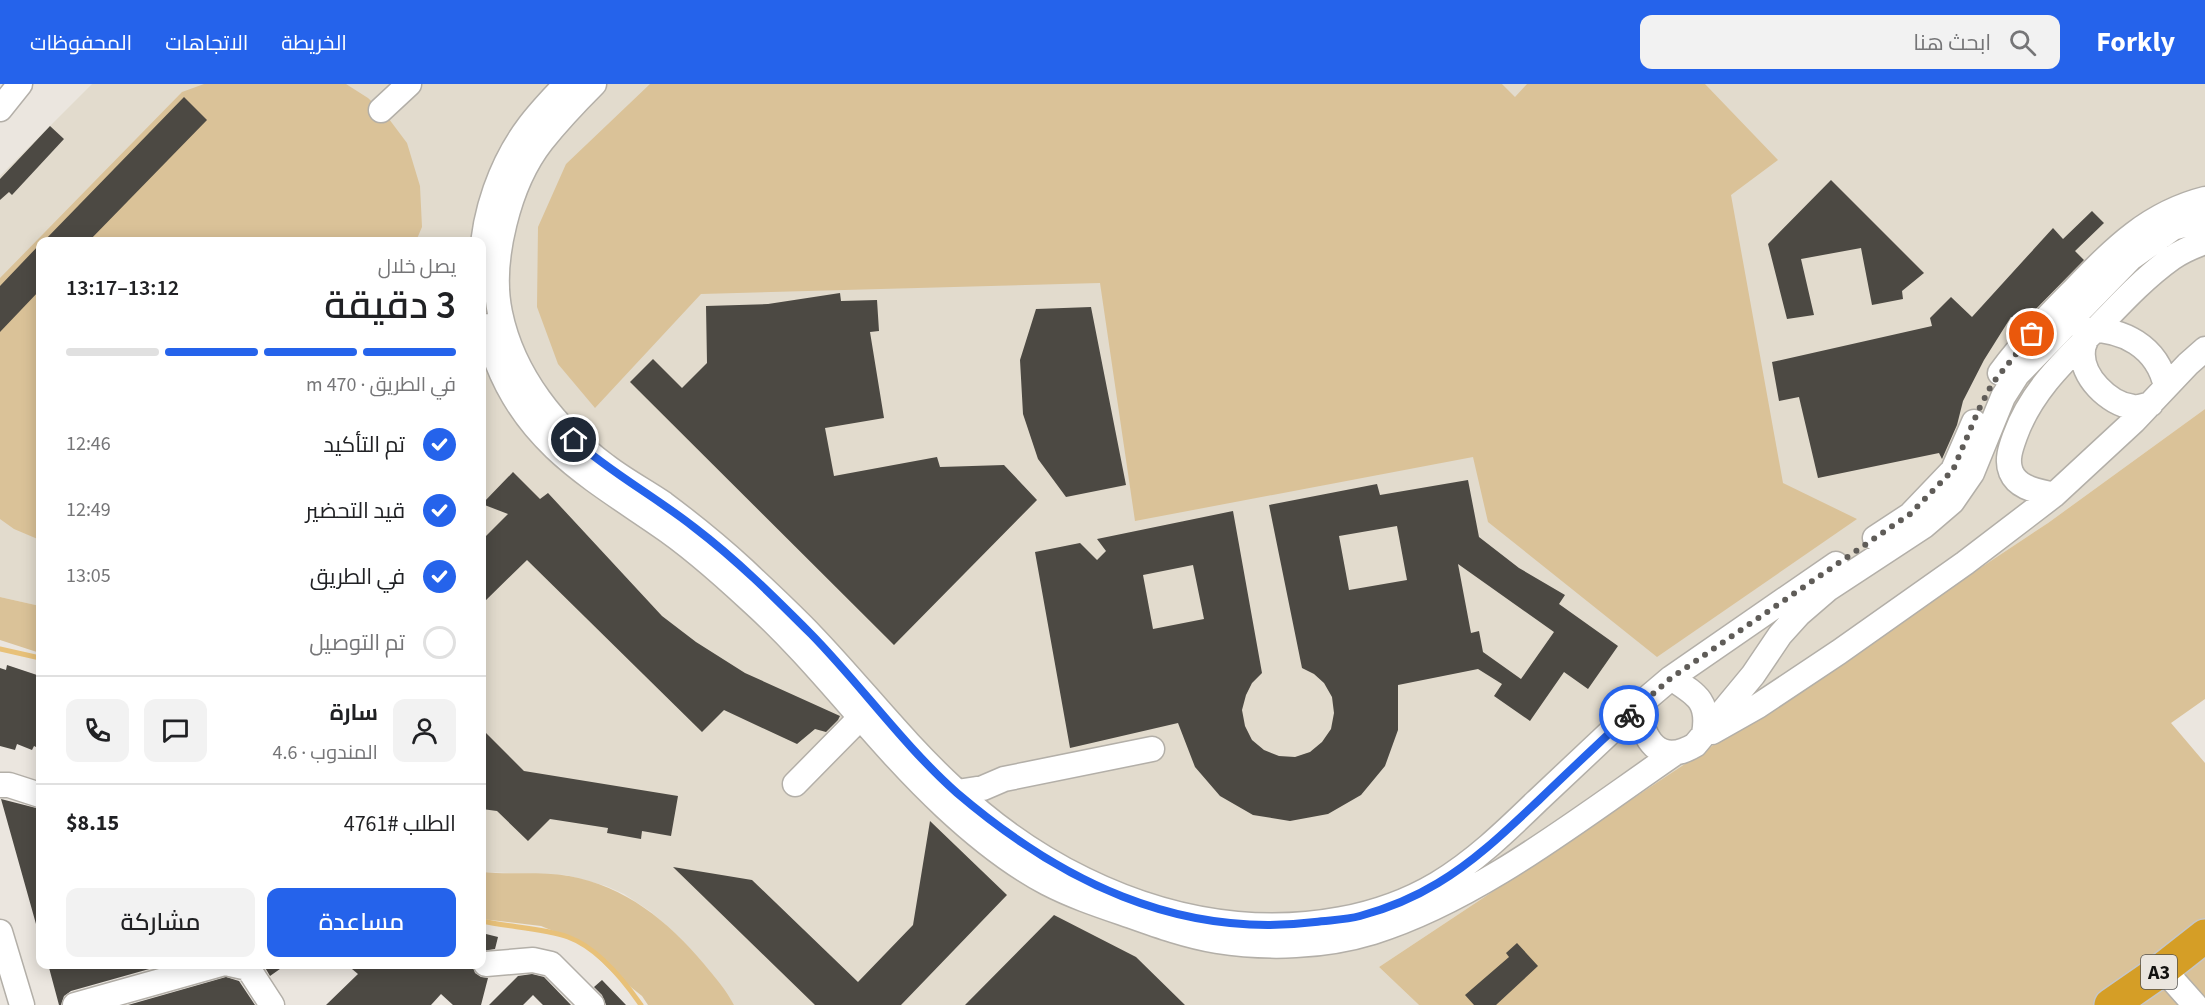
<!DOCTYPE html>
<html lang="ar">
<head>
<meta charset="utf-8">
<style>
	:root { --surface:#fff; --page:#f2f2f2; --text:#202124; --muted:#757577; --line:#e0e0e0; --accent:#2563eb }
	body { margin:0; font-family:"Source Sans 3",Cairo,sans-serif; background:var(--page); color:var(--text); direction:rtl; height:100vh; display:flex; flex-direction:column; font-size:22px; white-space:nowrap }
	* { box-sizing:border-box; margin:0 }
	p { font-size:20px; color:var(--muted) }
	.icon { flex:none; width:33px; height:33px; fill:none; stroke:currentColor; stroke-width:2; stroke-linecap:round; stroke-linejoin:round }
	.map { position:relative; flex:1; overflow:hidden; direction:ltr }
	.drawer { position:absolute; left:36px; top:153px; width:450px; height:732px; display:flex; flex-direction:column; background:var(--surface); border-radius:12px; box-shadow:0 3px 15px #0003; direction:rtl }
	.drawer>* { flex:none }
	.pin { position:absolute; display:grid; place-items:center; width:51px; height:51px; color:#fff; margin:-26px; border:3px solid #fff; border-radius:50%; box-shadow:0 2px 6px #0007 }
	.courier { position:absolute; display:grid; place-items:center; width:60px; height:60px; margin:-30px; border:4px solid #2563eb; border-radius:50%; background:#fff; color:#222; box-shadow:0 2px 8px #0007 }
	.headline em { font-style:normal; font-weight:600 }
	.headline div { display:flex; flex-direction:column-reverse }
	.headline { display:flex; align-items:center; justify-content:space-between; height:102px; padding:0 30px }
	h1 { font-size:39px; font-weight:600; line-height:45px }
	.bar { display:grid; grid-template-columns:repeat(4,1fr); gap:9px 6px; align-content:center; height:72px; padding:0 30px }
	.bar i { height:8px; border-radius:4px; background:var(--line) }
	.bar .current { background:var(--accent) }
	.bar p { grid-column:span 4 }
	.line { display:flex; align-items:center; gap:15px; padding:0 30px; border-top:2px solid var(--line) }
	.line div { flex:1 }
	.round { display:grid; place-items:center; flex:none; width:63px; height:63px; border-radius:12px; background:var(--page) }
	ol { padding:0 30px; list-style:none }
	li { display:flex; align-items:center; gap:18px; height:66px }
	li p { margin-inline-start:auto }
	li .icon { padding:6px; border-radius:50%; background:var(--accent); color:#fff; stroke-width:4 }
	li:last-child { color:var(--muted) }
	li i { width:33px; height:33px; border:3px solid var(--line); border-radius:50% }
	.action { display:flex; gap:12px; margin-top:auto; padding:12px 30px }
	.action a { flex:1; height:69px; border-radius:12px; background:var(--accent); color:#fff; font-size:24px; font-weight:600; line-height:69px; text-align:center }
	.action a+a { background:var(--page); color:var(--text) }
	header { display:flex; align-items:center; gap:36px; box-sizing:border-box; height:84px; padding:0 30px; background:var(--accent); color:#fff }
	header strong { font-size:28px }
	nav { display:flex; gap:33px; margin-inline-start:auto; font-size:21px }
	.search { width:420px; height:54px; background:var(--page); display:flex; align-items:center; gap:15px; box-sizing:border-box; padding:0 21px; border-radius:12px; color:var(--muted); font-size:22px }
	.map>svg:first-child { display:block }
	.built { fill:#e2dbcd }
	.green { fill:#dac298 }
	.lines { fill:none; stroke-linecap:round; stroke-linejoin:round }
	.stream { stroke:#e8c179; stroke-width:5 }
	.building { fill:#4c4943; fill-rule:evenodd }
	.minor-casing { stroke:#b3afa8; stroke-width:27 }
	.highway-casing { stroke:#c6c6c6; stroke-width:36 }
	.minor { stroke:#fff; stroke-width:24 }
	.highway { stroke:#d59e26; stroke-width:33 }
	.done { stroke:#5f5c58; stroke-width:6; stroke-dasharray:0 10.8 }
	.route { stroke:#2563eb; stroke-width:8 }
	.labels { text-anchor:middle; stroke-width:6; stroke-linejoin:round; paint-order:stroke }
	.shield { fill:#ebe6df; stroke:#54524e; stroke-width:1.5 }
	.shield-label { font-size:20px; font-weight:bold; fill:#131210 }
</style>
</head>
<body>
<header>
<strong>Forkly</strong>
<div class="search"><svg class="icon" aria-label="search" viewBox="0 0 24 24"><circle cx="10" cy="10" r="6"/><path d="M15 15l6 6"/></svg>ابحث هنا</div>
<nav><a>الخريطة</a><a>الاتجاهات</a><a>المحفوظات</a></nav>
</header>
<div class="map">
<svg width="2205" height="921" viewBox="0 0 2205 921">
	<rect width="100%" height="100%" fill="#ebe6df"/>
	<path class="built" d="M 92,0 L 2205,0 L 2205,325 L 2048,439 L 1379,883 L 1419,921 L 734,921 L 714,892 L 678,852 L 651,828 L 624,810 L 606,802 L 566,791 L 482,788 L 482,158 L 40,158 L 40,522 L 0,513 L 0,92 Z"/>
	<path class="green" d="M 204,0 L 346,0 L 368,14 L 386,31 L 407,59 L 420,102 L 422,143 L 416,157 L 40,158 L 40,456 L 14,445 L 0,435 L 0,194 L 182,8 Z
		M 650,0 L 1502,0 L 1515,13 L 1527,0 L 1705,0 L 1778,76 L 1731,111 L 1783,399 L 1857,435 L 1657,573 L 1488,438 L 1473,373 L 1135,437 L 1100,199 L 701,210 L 595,324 L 558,280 L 537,223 L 538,143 L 566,80 Z
		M 2205,325 L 2205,615 L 2171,639 L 2205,679 L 2205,921 L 1419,921 L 1379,883 L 2048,439 Z
		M 0,513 L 40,522 L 40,569 L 0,556 Z
		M 482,788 C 510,791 540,787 569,792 C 625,802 668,837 704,880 C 715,893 726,906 734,921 L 648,921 L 642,912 L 612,888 L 583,859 L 541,842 L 482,835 Z"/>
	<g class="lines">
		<path class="stream" d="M 0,565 L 40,574
			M 482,837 C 507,843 544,844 568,853 C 598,864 623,895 641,921"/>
	</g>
	<path class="building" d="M 184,13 L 207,36 L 88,158 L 43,158 Z
		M 50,42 L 64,55 L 12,111 L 9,108 L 0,116 L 0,95 Z
		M 1831,96 L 1924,189 L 1902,207 L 1903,215 L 1872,221 L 1861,164 L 1801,175 L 1814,231 L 1787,235 L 1768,160 Z
		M 2092,127 L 2104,139 L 2075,167 L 2084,176 L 2025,236 L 2011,233 L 1984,276 L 1963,317 L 1957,341 L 1942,375 L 1939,369 L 1818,394 L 1799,313 L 1779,317 L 1772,278 L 1932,242 L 1930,234 L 1951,213 L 1972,233 L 2053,144 L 2063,155 Z
		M 40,160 L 40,206 L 0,248 L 0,202 Z
		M 840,209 L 841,217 L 877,216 L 879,247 L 870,248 L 884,334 L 825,344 L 834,392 L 937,373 L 940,383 L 1004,381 L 1037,416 L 894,561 L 630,298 L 653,275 L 682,304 L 707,279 L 706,222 L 768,220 Z
		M 1091,223 L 1126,401 L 1066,413 L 1038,375 L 1023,330 L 1020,276 L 1036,225 Z
		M 513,388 L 540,415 L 548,409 L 662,532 L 696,558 L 745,589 L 840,632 L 838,636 L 826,648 L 815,645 L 797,660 L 724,626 L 702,648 L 527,476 L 482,520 L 482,456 L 508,430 L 482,420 Z
		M 1468,396 L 1479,453 L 1519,484 L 1565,511 L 1559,520 L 1618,562 L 1588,605 L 1564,588 L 1530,637 L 1494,612 L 1502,600 L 1478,585 L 1398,601 L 1398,646 L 1385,682 L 1361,711 L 1328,730 L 1290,737 L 1253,731 L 1220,712 L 1195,683 L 1178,639 L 1070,664 L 1035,468 L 1080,459 L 1097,476 L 1106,467 L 1097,455 L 1233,427 L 1262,589 L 1252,599 L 1246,611 L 1242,626 L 1245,642 L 1252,656 L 1264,666 L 1279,672 L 1295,673 L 1310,668 L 1322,658 L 1331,645 L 1334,629 L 1332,613 L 1324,599 L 1314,590 L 1302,584 L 1269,421 L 1377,400 L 1380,411 ZM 1397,442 L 1407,496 L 1349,506 L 1339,452 ZM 1458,480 L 1554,548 L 1521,595 L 1483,568 L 1479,547 L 1471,549 ZM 1193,481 L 1204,535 L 1153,545 L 1143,491 Z
		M 7,581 L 40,592 L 40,665 L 34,662 L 32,666 L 17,660 L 15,666 L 0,662 L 0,584 L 6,586 Z
		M 482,645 L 524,687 L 678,712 L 671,752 L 642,747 L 641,755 L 607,749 L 608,744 L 550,735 L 528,757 L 497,727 L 482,725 Z
		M 1,715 L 40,725 L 40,839 L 36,840 Z
		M 930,737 L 1007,811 L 901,921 L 815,921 L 673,783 L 752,796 L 858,898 L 913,841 Z
		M 1054,831 L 1136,873 L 1185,921 L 965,921 Z
		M 482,849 L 498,853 L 495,865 L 482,867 Z
		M 1517,859 L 1538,882 L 1496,921 L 1474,921 L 1465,911 L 1509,873 L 1506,869 Z
		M 48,880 L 167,880 L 71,907 L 64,912 L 61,921 L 59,921 Z
		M 263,880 L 287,880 L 270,892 Z
		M 346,880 L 472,880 L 475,889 L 481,893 L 488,894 L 481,921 L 453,921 L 441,910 L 431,921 L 326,921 L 358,890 Z
		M 532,890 L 544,893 L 571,921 L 543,921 L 533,911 L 523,921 L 489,921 L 518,892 Z
		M 226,893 L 239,897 L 255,921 L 128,921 Z
		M 602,896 L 626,921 L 606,921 L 602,911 L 594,903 Z"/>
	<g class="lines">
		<g class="minor-casing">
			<path id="minor" d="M 594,0 C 576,18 558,37 542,57 C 509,99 489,177 500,229 C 513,292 556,345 606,382 C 624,396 645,407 664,420 C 692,441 718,462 744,486 C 767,508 790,529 812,552 C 860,602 902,657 953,704 C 1030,777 1131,830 1237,840 C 1305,846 1378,835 1437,800 C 1474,778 1506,747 1537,717 C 1570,686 1604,654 1638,622
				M 0,25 L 20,0
				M 381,26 L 409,0
				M 482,177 C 483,130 501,79 529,42 C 540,27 554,13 566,0
				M 488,242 C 491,254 493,267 497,278 C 528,359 591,394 658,440 C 691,462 721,489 750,516 C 821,580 875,658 945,723 C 975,751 1011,780 1047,799 C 1074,813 1102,822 1131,832 C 1159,842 1187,852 1217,857 C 1268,865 1324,863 1373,848 C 1479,815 1583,732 1675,669
				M 2083,246 C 2122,243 2158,263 2166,303
				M 2085,250 L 2087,253 C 2086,257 2083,262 2083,266 C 2080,292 2109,320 2133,323 C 2139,324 2145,321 2151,320
				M 2000,289 C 2021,260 2046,234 2071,209 C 2112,167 2146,130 2205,115
				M 2054,411 C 2039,407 2018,405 2011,388 C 2006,376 2011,363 2015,352 C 2031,307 2065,276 2098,243 C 2121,219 2144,194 2172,174 C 2182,167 2194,162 2205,158
				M 1875,454 L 1910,431 L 1953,386 L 1974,338
				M 1671,594 L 1836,480
				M 1712,648 L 1758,622 L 1839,568 L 1965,479 L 2054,411 L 2134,337 L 2188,280 L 2205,265
				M 1704,650 C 1710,617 1696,610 1671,594 L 1638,622 C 1643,655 1658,683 1695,661 L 1753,591 L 1780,551 L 1799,530 L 1828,505 L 1924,442 L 1952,418 L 1972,389 L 2003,313 L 2017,291 L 2131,174 L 2173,144 L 2205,135
				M 795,700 L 860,634
				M 0,701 L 9,701 L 40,711
				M 950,716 L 957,708 L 983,704 L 1004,695 L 1152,665
				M 0,848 L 22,921
				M 230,880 L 248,884 L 272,921
				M 486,880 L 533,876 L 551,880 L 592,921
				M 2163,885 L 2195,921
				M 75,921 L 221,880"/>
		</g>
		<g class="highway-casing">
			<path id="highway" d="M 2111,921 L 2163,885 L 2205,852"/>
		</g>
		<use href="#minor" class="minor"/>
		<use href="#highway" class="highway"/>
	</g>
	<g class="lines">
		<path class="done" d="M 1629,631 L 1671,594 L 1910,430 L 1953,386 L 1979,325 L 1992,300 L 2032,250"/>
		<path class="route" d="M 574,356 C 611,389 656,413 695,444 C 737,476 774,513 811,550 C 861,601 903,661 957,709 C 1059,796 1177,855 1315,838 C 1329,836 1346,836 1360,832 C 1386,825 1415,813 1438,799 C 1475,777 1507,746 1539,716 C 1569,687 1599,659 1629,631"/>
	</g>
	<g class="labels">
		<rect class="shield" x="2141" y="871" width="36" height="34" rx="4.5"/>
		<g class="shield-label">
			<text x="2159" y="895">A3</text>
		</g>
	</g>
</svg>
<div class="pin" style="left:2032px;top:250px;background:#ea580c"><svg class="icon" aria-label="bag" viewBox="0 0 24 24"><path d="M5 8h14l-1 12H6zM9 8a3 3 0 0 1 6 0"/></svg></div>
<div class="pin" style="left:574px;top:356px;background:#1f2937"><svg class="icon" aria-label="home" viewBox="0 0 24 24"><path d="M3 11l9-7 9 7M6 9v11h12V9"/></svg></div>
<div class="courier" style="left:1629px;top:631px"><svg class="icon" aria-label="bike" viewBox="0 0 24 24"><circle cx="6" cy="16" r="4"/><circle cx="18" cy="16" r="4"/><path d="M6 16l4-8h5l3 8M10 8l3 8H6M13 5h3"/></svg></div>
<section class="drawer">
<div class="headline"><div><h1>3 دقيقة</h1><p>يصل خلال</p></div><em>13:12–13:17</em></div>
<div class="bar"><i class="current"></i><i class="current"></i><i class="current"></i><i></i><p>في الطريق · 470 m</p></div>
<ol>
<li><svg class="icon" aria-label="check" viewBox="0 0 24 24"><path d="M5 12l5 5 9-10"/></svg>تم التأكيد<p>12:46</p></li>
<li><svg class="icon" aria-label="check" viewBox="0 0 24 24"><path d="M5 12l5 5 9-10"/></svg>قيد التحضير<p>12:49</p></li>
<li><svg class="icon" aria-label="check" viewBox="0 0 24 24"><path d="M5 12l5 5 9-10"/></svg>في الطريق<p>13:05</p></li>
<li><i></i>تم التوصيل</li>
</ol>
<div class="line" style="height:108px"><a class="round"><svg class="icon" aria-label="person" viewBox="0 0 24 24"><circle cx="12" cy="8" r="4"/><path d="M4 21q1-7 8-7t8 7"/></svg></a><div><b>سارة</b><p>المندوب · 4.6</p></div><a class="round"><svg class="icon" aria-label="chat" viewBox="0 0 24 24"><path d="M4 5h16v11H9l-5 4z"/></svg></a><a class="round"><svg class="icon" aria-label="phone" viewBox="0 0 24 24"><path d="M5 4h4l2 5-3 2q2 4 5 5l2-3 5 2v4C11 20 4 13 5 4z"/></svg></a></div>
<div class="line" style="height:78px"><div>الطلب #4761</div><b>$8.15</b></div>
<div class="action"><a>مساعدة</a><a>مشاركة</a></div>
</section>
</div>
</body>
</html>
